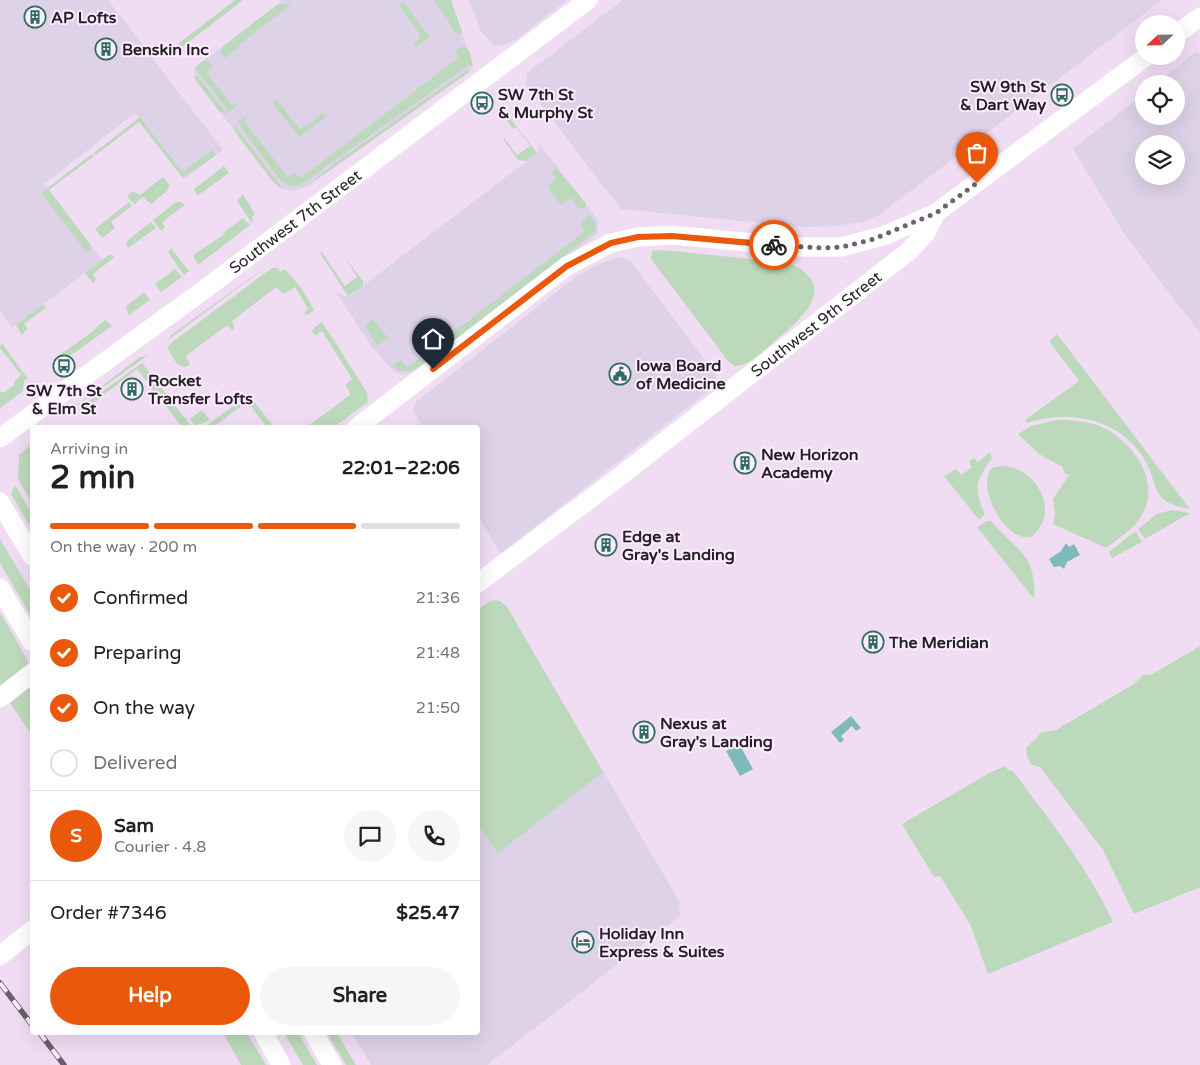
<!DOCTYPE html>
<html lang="en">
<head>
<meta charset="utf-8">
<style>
	:root { --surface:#fff; --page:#f6f6f6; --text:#202124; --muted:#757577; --line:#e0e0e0; --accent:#ea580c }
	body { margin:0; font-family:"Varela Round",sans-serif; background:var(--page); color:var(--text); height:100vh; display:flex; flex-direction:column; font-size:19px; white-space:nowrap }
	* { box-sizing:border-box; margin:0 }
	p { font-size:16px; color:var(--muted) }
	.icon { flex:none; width:28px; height:28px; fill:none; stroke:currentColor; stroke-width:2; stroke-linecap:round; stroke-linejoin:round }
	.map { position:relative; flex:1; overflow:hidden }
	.details { position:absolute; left:30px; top:425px; width:450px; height:610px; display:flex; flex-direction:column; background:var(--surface); border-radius:5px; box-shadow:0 5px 20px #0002 }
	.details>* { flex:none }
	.needle { width:32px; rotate:248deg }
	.controls { position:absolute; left:1135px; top:15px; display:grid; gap:10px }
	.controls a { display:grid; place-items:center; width:50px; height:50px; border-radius:50%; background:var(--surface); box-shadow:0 5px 20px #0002; font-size:25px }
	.pin { position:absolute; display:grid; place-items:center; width:42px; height:42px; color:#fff; margin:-51px -21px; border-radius:50% 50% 50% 0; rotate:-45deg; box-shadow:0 0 5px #0007 }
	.pin .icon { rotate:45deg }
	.courier { position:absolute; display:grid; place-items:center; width:50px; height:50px; margin:-25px; border:4px solid #ea580c; border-radius:50%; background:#fff; color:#222; box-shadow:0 1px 6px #0007 }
	.summary em { font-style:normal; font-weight:700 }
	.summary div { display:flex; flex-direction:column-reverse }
	.summary { display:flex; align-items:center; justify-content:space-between; height:85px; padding:0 20px }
	h1 { font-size:32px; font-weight:700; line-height:38px }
	.bar { display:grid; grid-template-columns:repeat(4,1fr); gap:8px 5px; align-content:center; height:60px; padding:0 20px }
	.bar i { height:6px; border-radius:4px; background:var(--line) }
	.bar .on { background:var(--accent) }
	.bar p { grid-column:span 4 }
	.line { display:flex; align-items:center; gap:12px; padding:0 20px; border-top:1px solid var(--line) }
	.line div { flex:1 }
	.round { display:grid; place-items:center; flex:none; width:52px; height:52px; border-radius:26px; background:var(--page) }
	ol { padding:0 20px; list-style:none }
	li { display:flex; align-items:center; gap:15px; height:55px }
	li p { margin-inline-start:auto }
	li .icon { padding:5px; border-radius:50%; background:var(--accent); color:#fff; stroke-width:4 }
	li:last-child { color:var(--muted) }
	li i { width:28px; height:28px; border:2px solid var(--line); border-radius:50% }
	.action { display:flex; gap:10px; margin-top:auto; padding:10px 20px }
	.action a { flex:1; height:58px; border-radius:30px; background:var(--accent); color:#fff; font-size:20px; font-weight:700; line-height:58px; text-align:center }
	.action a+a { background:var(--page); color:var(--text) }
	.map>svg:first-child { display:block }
	.commercial { fill:#ddd2e7; fill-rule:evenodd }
	.green { fill:#bdd9bb }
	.water { fill:#7fbaba }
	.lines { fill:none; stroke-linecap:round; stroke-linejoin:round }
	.major { stroke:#fff; stroke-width:19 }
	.rail-casing { stroke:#695e6a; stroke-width:5.5 }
	.rail { stroke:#fbecfe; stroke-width:4; stroke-dasharray:11; stroke-linecap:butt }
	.done { stroke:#6d626e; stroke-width:5; stroke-dasharray:0 9 }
	.route { stroke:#ea580c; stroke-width:6 }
	.labels { text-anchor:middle; stroke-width:4; stroke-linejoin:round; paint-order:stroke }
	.poi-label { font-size:16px; font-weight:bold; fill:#261f27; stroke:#fbecfe; text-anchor:start }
	.street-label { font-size:16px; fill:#261f27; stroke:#fbecfe }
</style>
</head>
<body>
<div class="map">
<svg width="1200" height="1065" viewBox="0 0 1200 1065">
	<rect width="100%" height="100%" fill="#f0ddf3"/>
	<path class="commercial" d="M 0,0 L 108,0 L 223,150 L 185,178 L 135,113 L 44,184 L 102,260 L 12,328 L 0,311 Z
		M 283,0 L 451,0 L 473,66 L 469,72 L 307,186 L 293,191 L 279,188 L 197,82 L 194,73 L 197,66 Z
		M 469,0 L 567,0 L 515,40 L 500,46 L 492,44 L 481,31 Z
		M 623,0 L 1162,0 L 879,215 L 861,222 L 836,226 L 803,227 L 621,209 L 526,85 L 527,73 Z
		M 1197,51 L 1200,54 L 1200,333 L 1125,235 L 1073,149 L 1144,93 L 1144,116 L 1176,116 L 1176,84 L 1156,84 ZM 1144,144 L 1176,144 L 1176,176 L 1144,176 Z
		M 538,142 L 598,220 L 597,234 L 422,368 L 405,375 L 394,372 L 372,347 L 336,292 L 346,297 L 351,295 L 536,154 L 540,150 Z
		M 619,257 L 630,261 L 716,375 L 716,385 L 504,551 L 500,552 L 478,516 L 478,428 L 423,427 L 413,411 L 416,402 L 577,276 L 599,264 Z
		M 489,601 L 500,601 L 507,607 L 679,901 L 680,916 L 487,1065 L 371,1065 L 352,1033 L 478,1032 L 478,609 Z"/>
	<path class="green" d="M 235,0 L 243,0 L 181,48 L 178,44 Z
		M 434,0 L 451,0 L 462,31 L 460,34 L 454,33 L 448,20 Z
		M 403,2 L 430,37 L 416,47 L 414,44 L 419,39 L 420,34 L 398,5 Z
		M 285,4 L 291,5 L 240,44 L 238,48 L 225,58 L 221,54 L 222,47 L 277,5 Z
		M 463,46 L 469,50 L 473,66 L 469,65 L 300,185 L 292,186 L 282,182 L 237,122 L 250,115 L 244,121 L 288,177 L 295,173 L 301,178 L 458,58 L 456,51 Z
		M 204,60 L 208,61 L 213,66 L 207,73 L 232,106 L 240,102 L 229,112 L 195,68 Z
		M 466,71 L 469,72 L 305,188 L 335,163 Z
		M 197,76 L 226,113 L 220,112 L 197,82 L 194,77 Z
		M 276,99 L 299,128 L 305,127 L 323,113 L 326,117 L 299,137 L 272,102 Z
		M 506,113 L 537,153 L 526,161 L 518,160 L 503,139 L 504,138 L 517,155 L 530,146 L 516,127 L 513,129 L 503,115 Z
		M 140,117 L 182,172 L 212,150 L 216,155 L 183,178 L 139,122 L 96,155 L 94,153 Z
		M 235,126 L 283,189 L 273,182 L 235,132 Z
		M 92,154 L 94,156 L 49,190 L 90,244 L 90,250 L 87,253 L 41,193 Z
		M 224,166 L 229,173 L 197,196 L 194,189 Z
		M 556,168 L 585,202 L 586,207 L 579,209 L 571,198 L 561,205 L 547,186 L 556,179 L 551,172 Z
		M 163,177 L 169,184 L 168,190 L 151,204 L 143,197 L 134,204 L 127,196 L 133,191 L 140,195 Z
		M 243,194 L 255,214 L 252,217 L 253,220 L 252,223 L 237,201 Z
		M 129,202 L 132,206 L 111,222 L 115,228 L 102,238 L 95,229 Z
		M 176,202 L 181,202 L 185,205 L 162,222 L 165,227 L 161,231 L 153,220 Z
		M 588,216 L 591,216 L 596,224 L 595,231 L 592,234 L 423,364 C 412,371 402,375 392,366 L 401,360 L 408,367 L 584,232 L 581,223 Z
		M 243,218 L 250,225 L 198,265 L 193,255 L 225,234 L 224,232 Z
		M 151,222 L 156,228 L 128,248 L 126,244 L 128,240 Z
		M 171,248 L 189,271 L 184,275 L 168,252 Z
		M 664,250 L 789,263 C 840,285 803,318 776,340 C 765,349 749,367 734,366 L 728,361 L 651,259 L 652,251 Z
		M 322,252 L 345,286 L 357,277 L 345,258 L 363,281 L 363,286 L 348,296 L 320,253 Z
		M 110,254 L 115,257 L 93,274 L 96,279 L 93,283 L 85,273 Z
		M 270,264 L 168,340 L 171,335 Z
		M 272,268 L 278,268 L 280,272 L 285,269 L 302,289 L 314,310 L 309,314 L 302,315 L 308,309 L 295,287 L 283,294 L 276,287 L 232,321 L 235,329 L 232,330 L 227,325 L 186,356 L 190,365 L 184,367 L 177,364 L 167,348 L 171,343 Z
		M 175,269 L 182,277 L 161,292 L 155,284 Z
		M 144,292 L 150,300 L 129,315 L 125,307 Z
		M 42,305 L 47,307 L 24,324 L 28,328 L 22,335 L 16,325 Z
		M 373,319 L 388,338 L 378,345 L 384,356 L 365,326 Z
		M 105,320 L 112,326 L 63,361 L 59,355 L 87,336 Z
		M 322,322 L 367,392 L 368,402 L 334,427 L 307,427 L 351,394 L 345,385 L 352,379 L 322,331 L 316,335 L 312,332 L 315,327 Z
		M 1057,334 L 1190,509 C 1147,501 1161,486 1143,457 C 1118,418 1068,409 1027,423 L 1025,420 L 1079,381 L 1049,341 Z
		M 2,343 L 28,379 L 24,380 L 23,391 L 0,408 L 0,392 L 5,392 L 14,385 L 14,382 L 21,375 L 0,348 Z
		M 147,356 L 75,407 L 74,407 L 140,357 Z
		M 142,363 L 192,427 L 182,427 L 137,369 L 82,412 L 79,408 Z
		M 245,398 L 249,402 L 252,399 L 274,427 L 267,427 L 247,402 L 213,427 L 204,427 Z
		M 202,410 L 210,420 L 195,426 L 190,419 Z
		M 1057,420 C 1071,420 1088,421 1102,427 C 1134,442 1163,484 1140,518 C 1131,531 1118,539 1106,548 L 1053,524 L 1055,513 L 1053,499 L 1069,475 L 1064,473 L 1063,467 L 1039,454 L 1018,434 L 1031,426 Z
		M 32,444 L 32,503 L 18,479 L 19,455 Z
		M 990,452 L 992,458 C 977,480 972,487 985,514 L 979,520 L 944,476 L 956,469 L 962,475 L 972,467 L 969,462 L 973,458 L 978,462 Z
		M 1000,466 C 1035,464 1063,513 1031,537 C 1006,543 975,487 992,468 Z
		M 15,485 L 32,514 L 32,530 L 11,494 Z
		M 1172,510 L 1190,513 L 1145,539 L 1138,529 L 1157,514 Z
		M 987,521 L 991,521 C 1016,551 1037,553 1034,599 L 977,527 Z
		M 1135,531 L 1142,542 L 1112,558 L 1109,552 Z
		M 0,539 L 32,593 L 32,618 L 0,563 Z
		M 494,600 L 500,601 L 507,607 L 603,772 L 498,853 L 478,825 L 478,609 Z
		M 0,612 L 28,661 L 27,665 L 4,686 L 0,685 Z
		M 1200,646 L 1200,887 L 1134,914 L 1103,850 L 1040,767 L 1032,765 L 1027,757 L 1026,748 L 1042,732 L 1056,730 L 1134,684 L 1144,674 L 1151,675 Z
		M 32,686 L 32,735 L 10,703 Z
		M 1005,766 L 1008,770 L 1013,771 C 1049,820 1087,866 1113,922 L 988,974 L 970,924 L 940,876 L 934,877 L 902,824 L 989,773 Z
		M 223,1033 L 247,1033 L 266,1065 L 241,1065 Z
		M 284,1033 L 298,1033 L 317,1065 L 303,1065 Z
		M 327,1033 L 337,1033 L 356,1065 L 346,1065 Z"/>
	<path class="water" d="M 1066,543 L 1069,547 L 1074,544 L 1080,555 L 1067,562 L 1064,569 L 1060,566 L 1054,567 L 1049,559 L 1061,551 Z
		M 851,716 L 861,728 L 856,731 L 852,726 L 841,736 L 844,740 L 840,743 L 831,732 Z
		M 739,744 L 753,769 L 740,776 L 726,751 Z"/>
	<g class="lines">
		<g class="major">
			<path d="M 1176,34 L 1200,17"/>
			<path d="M 356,428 L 567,266 L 611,243 L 638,237 L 672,235 L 798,247 L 842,247 L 886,235 L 936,213"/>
			<path id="s1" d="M 0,438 L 205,289 L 588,0"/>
			<path d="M 0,502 L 32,556"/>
			<path id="s2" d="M 478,583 L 614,481 L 909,251 L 925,234 L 936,213 L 1147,56"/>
			<path d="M 0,588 L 32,642"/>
			<path d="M 0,698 L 32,673"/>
			<path d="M 0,956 L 32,930"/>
			<path d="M 263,1032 L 281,1065"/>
			<path d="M 313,1032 L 332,1065"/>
		</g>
		<g class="rail-casing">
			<path id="rail" d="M 0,983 L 32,1025
				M 39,1032 L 64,1065"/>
		</g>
		<use href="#rail" class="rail"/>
	</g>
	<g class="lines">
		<path class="done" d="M 774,245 L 823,248 L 842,247 L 871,240 L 936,213 L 977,183"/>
		<path class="route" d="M 433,369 L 567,266 L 611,243 L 638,237 L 672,236 L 774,245"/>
	</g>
	<defs>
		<g id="building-ring" transform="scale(1.125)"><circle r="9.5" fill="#fbecfe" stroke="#2c6d5c" stroke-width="1.5"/><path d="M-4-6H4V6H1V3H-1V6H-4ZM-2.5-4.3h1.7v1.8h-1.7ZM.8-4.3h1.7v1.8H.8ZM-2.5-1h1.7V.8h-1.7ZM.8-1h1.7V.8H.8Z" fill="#2c6d5c"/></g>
		<g id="bus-ring" transform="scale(1.125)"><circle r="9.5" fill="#fbecfe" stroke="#2c6d5c" stroke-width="1.5"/><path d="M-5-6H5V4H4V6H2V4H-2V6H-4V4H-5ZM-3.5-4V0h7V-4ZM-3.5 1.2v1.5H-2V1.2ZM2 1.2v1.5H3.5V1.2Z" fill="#2c6d5c"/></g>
		<g id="civic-ring" transform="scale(1.125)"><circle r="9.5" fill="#fbecfe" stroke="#2c6d5c" stroke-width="1.5"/><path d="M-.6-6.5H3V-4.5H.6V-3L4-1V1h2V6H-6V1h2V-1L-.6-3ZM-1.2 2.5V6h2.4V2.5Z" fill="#2c6d5c"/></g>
		<g id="hotel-ring" transform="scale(1.125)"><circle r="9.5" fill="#fbecfe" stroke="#2c6d5c" stroke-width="1.5"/><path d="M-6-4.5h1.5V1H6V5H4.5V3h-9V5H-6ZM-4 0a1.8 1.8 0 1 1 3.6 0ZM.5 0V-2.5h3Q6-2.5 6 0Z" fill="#2c6d5c"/></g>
	</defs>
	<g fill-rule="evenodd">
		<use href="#building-ring" x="35" y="17"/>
		<use href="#building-ring" x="106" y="49"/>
		<use href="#bus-ring" x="1062" y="95"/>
		<use href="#bus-ring" x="482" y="103"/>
		<use href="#bus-ring" x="64" y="366"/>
		<use href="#civic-ring" x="620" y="374"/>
		<use href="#building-ring" x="132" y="389"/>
		<use href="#building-ring" x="745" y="463"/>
		<use href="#building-ring" x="606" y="545"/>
		<use href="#building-ring" x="873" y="642"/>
		<use href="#building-ring" x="644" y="732"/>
		<use href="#hotel-ring" x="583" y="942"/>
	</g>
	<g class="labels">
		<g class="poi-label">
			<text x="51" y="23">AP Lofts</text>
			<text x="122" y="55">Benskin Inc</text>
			<text x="1046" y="92" text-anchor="end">SW 9th St<tspan x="1046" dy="18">&amp; Dart Way</tspan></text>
			<text x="498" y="100">SW 7th St<tspan x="498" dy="18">&amp; Murphy St</tspan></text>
			<text x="636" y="371">Iowa Board<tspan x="636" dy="18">of Medicine</tspan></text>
			<text x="148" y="386">Rocket<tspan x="148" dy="18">Transfer Lofts</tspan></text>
			<text x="64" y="396" text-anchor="middle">SW 7th St<tspan x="64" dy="18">&amp; Elm St</tspan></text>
			<text x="761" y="460">New Horizon<tspan x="761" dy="18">Academy</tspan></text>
			<text x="622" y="542">Edge at<tspan x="622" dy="18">Gray's Landing</tspan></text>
			<text x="889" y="648">The Meridian</text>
			<text x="660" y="729">Nexus at<tspan x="660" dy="18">Gray's Landing</tspan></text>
			<text x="599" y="939">Holiday Inn<tspan x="599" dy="18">Express &amp; Suites</tspan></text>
		</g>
		<g class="street-label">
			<text dy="6" stroke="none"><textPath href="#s1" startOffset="366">Southwest 7th Street</textPath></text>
			<text dy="6" stroke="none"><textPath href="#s2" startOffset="426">Southwest 9th Street</textPath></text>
		</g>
	</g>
</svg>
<div class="controls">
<a><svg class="needle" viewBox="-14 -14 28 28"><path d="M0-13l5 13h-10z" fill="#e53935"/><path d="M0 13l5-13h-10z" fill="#757577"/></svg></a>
<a><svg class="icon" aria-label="locate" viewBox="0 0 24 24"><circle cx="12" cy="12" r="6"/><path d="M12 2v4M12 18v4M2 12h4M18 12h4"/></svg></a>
<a><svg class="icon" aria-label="layers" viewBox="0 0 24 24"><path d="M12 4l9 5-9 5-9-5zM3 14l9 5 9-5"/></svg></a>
</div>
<div class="pin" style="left:977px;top:183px;background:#ea580c"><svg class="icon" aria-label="bag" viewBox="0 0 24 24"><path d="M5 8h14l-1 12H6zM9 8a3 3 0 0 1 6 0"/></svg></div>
<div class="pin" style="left:433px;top:369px;background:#1f2937"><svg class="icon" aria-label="home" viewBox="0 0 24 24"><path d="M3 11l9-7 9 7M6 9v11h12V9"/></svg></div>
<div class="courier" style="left:774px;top:245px"><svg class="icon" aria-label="bike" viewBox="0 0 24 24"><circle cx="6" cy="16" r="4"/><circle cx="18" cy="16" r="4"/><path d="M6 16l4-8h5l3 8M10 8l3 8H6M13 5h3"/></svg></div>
<section class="details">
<div class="summary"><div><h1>2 min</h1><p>Arriving in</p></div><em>22:01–22:06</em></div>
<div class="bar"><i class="on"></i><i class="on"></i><i class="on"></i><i></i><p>On the way · 200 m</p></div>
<ol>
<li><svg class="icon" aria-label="check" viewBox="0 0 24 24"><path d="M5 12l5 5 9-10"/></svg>Confirmed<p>21:36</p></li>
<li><svg class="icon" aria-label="check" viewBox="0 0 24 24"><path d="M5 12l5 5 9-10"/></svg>Preparing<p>21:48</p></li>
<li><svg class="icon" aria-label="check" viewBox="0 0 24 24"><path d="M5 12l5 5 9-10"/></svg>On the way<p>21:50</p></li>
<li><i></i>Delivered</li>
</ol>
<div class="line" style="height:90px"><b class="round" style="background:var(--accent);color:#fff">S</b><div><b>Sam</b><p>Courier · 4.8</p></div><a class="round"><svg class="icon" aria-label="chat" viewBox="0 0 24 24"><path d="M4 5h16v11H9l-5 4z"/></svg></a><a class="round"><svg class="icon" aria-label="phone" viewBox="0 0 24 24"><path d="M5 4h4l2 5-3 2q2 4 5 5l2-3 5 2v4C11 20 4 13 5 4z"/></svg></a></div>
<div class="line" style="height:65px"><div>Order #7346</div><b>$25.47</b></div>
<div class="action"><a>Help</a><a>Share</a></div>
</section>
</div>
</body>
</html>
